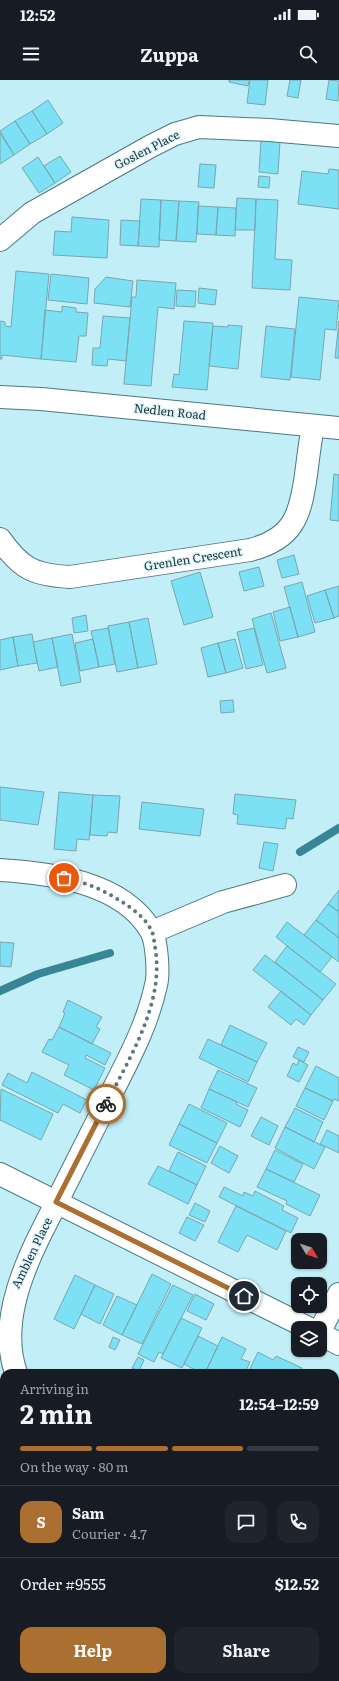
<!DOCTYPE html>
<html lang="en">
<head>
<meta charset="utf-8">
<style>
	:root { --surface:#171b24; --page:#20242c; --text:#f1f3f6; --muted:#9ea1a6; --line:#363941; --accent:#ab6f32 }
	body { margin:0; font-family:Literata,serif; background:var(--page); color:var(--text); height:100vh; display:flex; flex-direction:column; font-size:15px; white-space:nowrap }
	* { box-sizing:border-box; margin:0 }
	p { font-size:13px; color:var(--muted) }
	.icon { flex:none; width:22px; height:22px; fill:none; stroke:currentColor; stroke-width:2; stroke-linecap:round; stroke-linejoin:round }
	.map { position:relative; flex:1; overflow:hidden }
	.panel { position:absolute; left:0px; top:1289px; width:339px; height:312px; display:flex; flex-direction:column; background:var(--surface); border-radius:12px 12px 0 0; box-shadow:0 1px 3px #0004 }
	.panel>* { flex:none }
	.needle { width:26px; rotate:129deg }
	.buttons { position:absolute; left:291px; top:1153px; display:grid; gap:8px }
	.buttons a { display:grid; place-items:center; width:36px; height:36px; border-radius:8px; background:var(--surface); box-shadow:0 1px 3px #0004; font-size:20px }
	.pin { position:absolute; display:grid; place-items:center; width:34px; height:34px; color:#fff; margin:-17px; border:2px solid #fff; border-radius:50%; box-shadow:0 1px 4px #0007 }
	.courier { position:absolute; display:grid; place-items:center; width:40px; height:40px; margin:-20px; border:3px solid #ab6f32; border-radius:50%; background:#fff; color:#222; box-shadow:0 1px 5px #0007 }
	.headline em { font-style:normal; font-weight:700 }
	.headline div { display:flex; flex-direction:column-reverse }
	.headline { display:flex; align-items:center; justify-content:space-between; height:68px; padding:0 20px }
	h1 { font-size:26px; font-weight:700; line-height:30px }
	.bar { display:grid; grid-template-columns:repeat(4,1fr); gap:6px 4px; align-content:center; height:48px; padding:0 20px }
	.bar i { height:5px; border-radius:3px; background:var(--line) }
	.bar .selected { background:var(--accent) }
	.bar p { grid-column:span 4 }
	.line { display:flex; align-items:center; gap:10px; padding:0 20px; border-top:1px solid var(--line) }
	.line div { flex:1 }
	.round { display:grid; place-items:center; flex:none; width:42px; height:42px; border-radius:12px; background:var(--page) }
	.button { display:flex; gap:8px; margin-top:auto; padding:8px 20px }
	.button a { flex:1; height:46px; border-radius:12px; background:var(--accent); color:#fff; font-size:16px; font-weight:700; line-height:46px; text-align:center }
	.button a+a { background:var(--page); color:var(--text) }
	.status { display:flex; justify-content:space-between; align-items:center; height:28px; padding:0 20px; background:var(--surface); direction:ltr }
	.status svg { height:11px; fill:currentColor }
	header { display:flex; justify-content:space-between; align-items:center; height:52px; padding:0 20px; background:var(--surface); font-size:18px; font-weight:700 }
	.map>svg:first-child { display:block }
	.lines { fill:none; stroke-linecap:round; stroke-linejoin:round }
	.stream { stroke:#388695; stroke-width:8 }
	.building { fill:#7de1f6; stroke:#7ba5af }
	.minor-casing { stroke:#4e7780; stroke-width:24 }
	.path { stroke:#81a2aa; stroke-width:2.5; stroke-dasharray:2 2; stroke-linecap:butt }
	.minor { stroke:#fff; stroke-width:22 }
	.done { stroke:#5b767c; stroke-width:4; stroke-dasharray:0 7.2 }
	.route { stroke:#ab6f32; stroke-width:5 }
	.labels { text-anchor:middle; stroke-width:3; stroke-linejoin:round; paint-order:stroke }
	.street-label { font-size:12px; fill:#243539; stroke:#def8fe }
</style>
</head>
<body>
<div class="status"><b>12:52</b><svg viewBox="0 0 49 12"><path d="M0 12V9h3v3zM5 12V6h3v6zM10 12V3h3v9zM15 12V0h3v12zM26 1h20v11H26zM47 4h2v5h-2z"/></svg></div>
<header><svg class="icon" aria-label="menu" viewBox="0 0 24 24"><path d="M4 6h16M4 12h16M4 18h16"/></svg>Zuppa<svg class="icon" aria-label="search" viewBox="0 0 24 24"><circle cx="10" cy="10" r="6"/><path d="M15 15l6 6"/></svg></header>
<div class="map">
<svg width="339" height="1601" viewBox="0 0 339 1601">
	<rect width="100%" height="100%" fill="#c2eef8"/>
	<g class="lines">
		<path class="stream" d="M 300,772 L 339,748
			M 0,911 L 38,894 L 110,873"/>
	</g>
	<path class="building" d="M 229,0 L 249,0 L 248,6 L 229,2 Z
		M 250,0 L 268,0 L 265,25 L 247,23 Z
		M 290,0 L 301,0 L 298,18 L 287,16 Z
		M 329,0 L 339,1 L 338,21 L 326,19 Z
		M 48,20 L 63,43 L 47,54 L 32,31 Z
		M 32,31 L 47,54 L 30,64 L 15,41 Z
		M 15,41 L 30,64 L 14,75 L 0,51 Z
		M 0,53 L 14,75 L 0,84 Z
		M 261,60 L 280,61 L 278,94 L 259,92 Z
		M 60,76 L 71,92 L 55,103 L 44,86 Z
		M 38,77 L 55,103 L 39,113 L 22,88 Z
		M 200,84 L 216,85 L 214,108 L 198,107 Z
		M 329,89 L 339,90 L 339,129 L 298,124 L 302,91 L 328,94 Z
		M 259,96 L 270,97 L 269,108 L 258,107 Z
		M 237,118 L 256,119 L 255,150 L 235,150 Z
		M 141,119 L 161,120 L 159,167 L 138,166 Z
		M 256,119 L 278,120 L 275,179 L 292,180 L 290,210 L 252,208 Z
		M 161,120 L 179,121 L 176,161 L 159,160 Z
		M 179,121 L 199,122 L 196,162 L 176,161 Z
		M 198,126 L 218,127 L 216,155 L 197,154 Z
		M 218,127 L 236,128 L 235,156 L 216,155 Z
		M 72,137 L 109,140 L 107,178 L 53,175 L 55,151 L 71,152 Z
		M 121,140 L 140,141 L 138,166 L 120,165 Z
		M 16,191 L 49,194 L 41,279 L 2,275 L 2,279 L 0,279 L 0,241 L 5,242 L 5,246 L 11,247 Z
		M 51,194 L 89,198 L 87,224 L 48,220 Z
		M 106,197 L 133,201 L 130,227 L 94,223 L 95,209 Z
		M 137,200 L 176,203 L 174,229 L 158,227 L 151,306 L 124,304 L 132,217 L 136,217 Z
		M 199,208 L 217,210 L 215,225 L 198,223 Z
		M 177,210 L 196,211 L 195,227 L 176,226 Z
		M 299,217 L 339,221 L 336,250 L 325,249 L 320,300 L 291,297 Z
		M 62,226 L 76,228 L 76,232 L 88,233 L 86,256 L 79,256 L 76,282 L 41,279 L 45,230 L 62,232 Z
		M 103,236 L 130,238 L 126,281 L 108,279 L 107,286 L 92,285 L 93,268 L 100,268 Z
		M 184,241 L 213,243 L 207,310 L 172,307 L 174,294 L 179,295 Z
		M 339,241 L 339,278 L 335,278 Z
		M 228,245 L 242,246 L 238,289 L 209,286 L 213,246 L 228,247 Z
		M 266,246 L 295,249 L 290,300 L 261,297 Z
		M 334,394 L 339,395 L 339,441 L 330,440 Z
		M 294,475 L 299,494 L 282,498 L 277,480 Z
		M 259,487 L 264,506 L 244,511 L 239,492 Z
		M 200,492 L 213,537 L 184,545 L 171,501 Z
		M 302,502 L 315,552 L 298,557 L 284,507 Z
		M 339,506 L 339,536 L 334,538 L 325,510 Z
		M 325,510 L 334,538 L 315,543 L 307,516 Z
		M 290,527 L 298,557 L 280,561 L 273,532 Z
		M 271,533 L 286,588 L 267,593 L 252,539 Z
		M 86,535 L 88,551 L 74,553 L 72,538 Z
		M 148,538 L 157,584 L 138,588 L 129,542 Z
		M 129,542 L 138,588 L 117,592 L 108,546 Z
		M 108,548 L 115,584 L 99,587 L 91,551 Z
		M 254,548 L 263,585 L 246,589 L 237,552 Z
		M 32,554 L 37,583 L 18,586 L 13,557 Z
		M 72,554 L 81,602 L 61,606 L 52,558 Z
		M 13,557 L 18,586 L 0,590 L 0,560 Z
		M 52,558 L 58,587 L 39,591 L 33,562 Z
		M 93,559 L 99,587 L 80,591 L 75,563 Z
		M 235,559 L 243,588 L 226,593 L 218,563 Z
		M 218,563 L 226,593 L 208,597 L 201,568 Z
		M 233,620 L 234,632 L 221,633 L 220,621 Z
		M 0,707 L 44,712 L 38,745 L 0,740 Z
		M 59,712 L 93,715 L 89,760 L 77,759 L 76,771 L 54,769 Z
		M 235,714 L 296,720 L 293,739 L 287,738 L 285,749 L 237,744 L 238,735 L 233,734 Z
		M 93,715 L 120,716 L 117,753 L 108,752 L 107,756 L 90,755 Z
		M 142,722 L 204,729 L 200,756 L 139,749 Z
		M 264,762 L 278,764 L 273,791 L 259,788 Z
		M 339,810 L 339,832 L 328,824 Z
		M 328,824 L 339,832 L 339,858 L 316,840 Z
		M 316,840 L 339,858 L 339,882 L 304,855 Z
		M 287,842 L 332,877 L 320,892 L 276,857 Z
		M 0,862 L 14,863 L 11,887 L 0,886 Z
		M 287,866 L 336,904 L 323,920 L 275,882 Z
		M 265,875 L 323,920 L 311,935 L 253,890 Z
		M 281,911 L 311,935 L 304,945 L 296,939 L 291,945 L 268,927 Z
		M 68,920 L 102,937 L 96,947 L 100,949 L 92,964 L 59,947 L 65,933 L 63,932 Z
		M 230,945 L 267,963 L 257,982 L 221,965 Z
		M 59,947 L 111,973 L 105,985 L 86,975 L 85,978 L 105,988 L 94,1010 L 64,995 L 69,985 L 42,972 L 49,959 L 52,960 Z
		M 208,959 L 257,982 L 248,1002 L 199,978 Z
		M 298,967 L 309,972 L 304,982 L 293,977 Z
		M 299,980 L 308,985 L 299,1002 L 287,996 L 293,983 L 297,985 Z
		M 316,986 L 339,998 L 339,1021 L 334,1019 L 333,1021 L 305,1008 Z
		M 218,990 L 257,1008 L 248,1027 L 209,1009 Z
		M 32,992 L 87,1020 L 80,1033 L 63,1024 L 58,1033 L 2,1005 L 8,993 L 27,1003 Z
		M 305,1008 L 333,1021 L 324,1040 L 296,1026 Z
		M 1,1009 L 53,1034 L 41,1060 L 0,1040 Z
		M 209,1009 L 237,1022 L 236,1024 L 248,1030 L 240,1047 L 201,1028 Z
		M 189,1024 L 227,1043 L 217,1063 L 179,1044 Z
		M 295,1028 L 323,1042 L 314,1062 L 285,1047 Z
		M 261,1037 L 278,1046 L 269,1065 L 251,1056 Z
		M 179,1044 L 217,1063 L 207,1083 L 169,1065 Z
		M 285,1047 L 325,1067 L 314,1089 L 275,1068 Z
		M 327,1050 L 339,1056 L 339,1073 L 320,1064 Z
		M 220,1066 L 238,1076 L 229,1093 L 211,1083 Z
		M 275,1070 L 303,1084 L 294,1102 L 266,1089 Z
		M 178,1072 L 206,1086 L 197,1105 L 169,1091 Z
		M 158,1086 L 197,1105 L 188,1124 L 148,1104 Z
		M 266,1089 L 320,1115 L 310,1136 L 286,1124 L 287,1121 L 257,1107 Z
		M 224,1107 L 243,1116 L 244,1112 L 253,1116 L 255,1111 L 284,1126 L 282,1130 L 298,1138 L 291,1153 L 219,1117 Z
		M 195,1123 L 210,1131 L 205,1142 L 189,1135 Z
		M 236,1126 L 286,1151 L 277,1170 L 247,1155 L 238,1172 L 218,1162 Z
		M 187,1137 L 204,1145 L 195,1161 L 179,1153 Z
		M 152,1194 L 171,1204 L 142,1264 L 122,1255 Z
		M 75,1195 L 95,1205 L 74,1249 L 54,1239 Z
		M 95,1205 L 114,1214 L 100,1244 L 81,1234 Z
		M 173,1205 L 193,1215 L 163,1274 L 159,1272 L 154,1282 L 138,1274 Z
		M 195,1214 L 214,1224 L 206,1240 L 187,1231 Z
		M 117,1216 L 137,1225 L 122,1255 L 103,1245 Z
		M 181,1238 L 202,1248 L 182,1288 L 161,1278 Z
		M 198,1256 L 218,1266 L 205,1293 L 201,1293 L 184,1284 Z
		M 113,1257 L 120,1260 L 115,1270 L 109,1267 Z
		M 222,1257 L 246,1269 L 241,1279 L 250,1282 L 245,1293 L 205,1293 Z
		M 258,1272 L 273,1280 L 276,1276 L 302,1288 L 299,1293 L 248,1293 Z
		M 138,1277 L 144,1280 L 139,1291 L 132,1288 Z
		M 4,1304 L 4,1344 L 0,1338 L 0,1306 Z
		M 0,1341 L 4,1347 L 4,1352 L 0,1355 Z
		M 4,1355 L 4,1387 L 0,1390 L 0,1358 Z
		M 339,1355 L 339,1367 L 335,1365 Z
		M 335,1383 L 339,1385 L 339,1394 L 335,1402 Z
		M 335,1436 L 339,1438 L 339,1463 L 335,1471 Z
		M 339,1463 L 339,1481 L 335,1479 L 335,1471 Z
		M 16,1597 L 17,1597 L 29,1601 L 15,1601 Z
		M 44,1597 L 52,1597 L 64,1601 L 43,1601 Z
		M 201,1597 L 221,1597 L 219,1601 L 202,1601 L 199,1600 Z
		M 221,1597 L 243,1597 L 241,1601 L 219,1601 Z
		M 243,1597 L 261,1597 L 264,1598 L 263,1601 L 241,1601 Z
		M 265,1597 L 286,1597 L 284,1601 L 263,1601 Z"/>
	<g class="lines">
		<g class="minor-casing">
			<path id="minor" d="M 0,160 L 32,133 L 151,66 L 175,54 L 199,47 L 269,50 L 339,56
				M 0,317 L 41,319 L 339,348
				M 0,459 C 21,489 34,495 70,497 L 250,470 C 293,459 300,437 306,395 C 308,379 310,362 313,346
				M 0,790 C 50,793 123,802 151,851 C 157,861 159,894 156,905 C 147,947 126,984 107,1022 C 85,1066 63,1109 41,1153 C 20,1195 0,1247 16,1293
				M 152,852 L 223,822 L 285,805
				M 0,1094 L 308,1248
				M 320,1251 L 339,1214
				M 320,1254 L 339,1264
				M 335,1577 L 339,1579"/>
		</g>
		<path class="path" d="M 0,1449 L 4,1450"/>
		<use href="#minor" class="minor"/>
	</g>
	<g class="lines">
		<path class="done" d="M 64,798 C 85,802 104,810 122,822 C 133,829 147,839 152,852 C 154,856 154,862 155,867 C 165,922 130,977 106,1024"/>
		<path class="route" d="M 106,1024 L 56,1122 L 244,1216"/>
	</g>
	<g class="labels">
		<g class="street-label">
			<text transform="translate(147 70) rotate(-27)" y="4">Goslen Place</text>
			<text transform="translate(170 332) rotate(6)" y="4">Nedlen Road</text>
			<text transform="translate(193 479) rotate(-9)" y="4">Grenlen Crescent</text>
			<text transform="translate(32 1173) rotate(-64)" y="4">Amblen Place</text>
		</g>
	</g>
</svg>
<div class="buttons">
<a><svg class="needle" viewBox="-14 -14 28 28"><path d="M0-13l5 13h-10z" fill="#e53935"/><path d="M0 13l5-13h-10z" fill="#9ea1a6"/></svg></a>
<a><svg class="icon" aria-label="locate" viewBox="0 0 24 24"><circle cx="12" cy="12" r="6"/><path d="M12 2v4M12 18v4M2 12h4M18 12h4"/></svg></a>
<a><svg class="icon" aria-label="layers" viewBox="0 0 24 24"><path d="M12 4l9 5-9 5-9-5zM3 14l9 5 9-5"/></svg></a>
</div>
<div class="pin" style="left:64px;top:798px;background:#ea580c"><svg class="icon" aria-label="bag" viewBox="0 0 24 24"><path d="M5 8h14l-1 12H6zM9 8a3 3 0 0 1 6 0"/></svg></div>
<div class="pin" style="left:244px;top:1216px;background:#1f2937"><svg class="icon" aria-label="home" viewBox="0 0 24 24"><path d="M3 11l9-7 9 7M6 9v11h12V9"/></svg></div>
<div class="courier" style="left:106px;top:1024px"><svg class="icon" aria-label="bike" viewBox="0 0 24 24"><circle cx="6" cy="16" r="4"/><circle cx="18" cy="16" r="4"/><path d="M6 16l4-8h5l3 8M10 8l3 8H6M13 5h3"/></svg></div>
<section class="panel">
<div class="headline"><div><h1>2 min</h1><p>Arriving in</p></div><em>12:54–12:59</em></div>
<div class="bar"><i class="selected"></i><i class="selected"></i><i class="selected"></i><i></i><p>On the way · 80 m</p></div>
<div class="line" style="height:72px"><b class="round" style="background:var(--accent);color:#fff">S</b><div><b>Sam</b><p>Courier · 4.7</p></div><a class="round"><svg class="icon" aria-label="chat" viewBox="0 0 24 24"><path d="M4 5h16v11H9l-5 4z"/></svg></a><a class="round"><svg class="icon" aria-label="phone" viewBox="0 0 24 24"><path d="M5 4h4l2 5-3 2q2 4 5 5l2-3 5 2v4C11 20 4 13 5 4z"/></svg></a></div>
<div class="line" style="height:52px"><div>Order #9555</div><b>$12.52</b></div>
<div class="button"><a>Help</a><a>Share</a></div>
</section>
</div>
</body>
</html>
